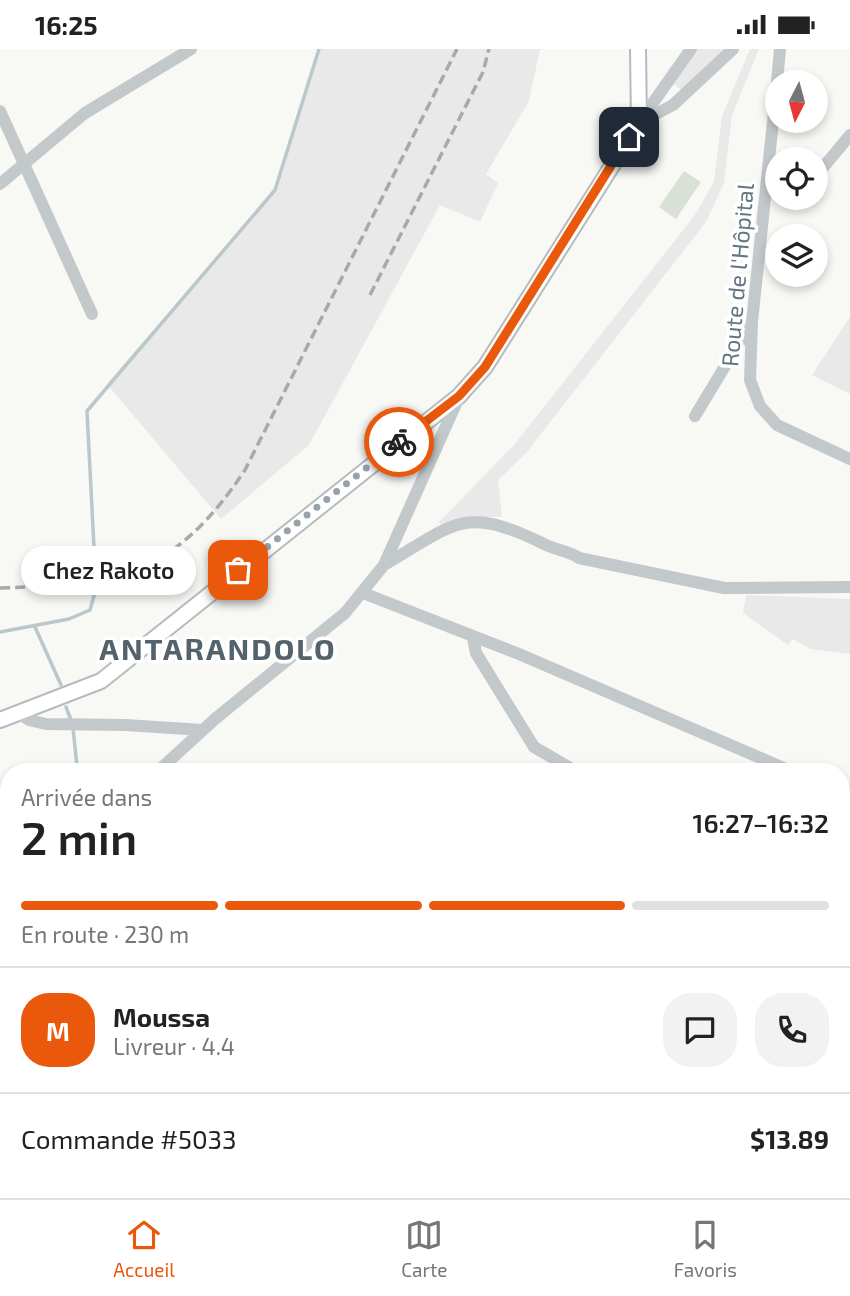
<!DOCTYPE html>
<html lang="fr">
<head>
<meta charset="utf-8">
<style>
	:root { --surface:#fff; --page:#f2f2f2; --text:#222; --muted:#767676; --line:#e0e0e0; --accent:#ea580c }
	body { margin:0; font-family:"Exo 2",sans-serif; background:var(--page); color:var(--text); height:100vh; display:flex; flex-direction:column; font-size:26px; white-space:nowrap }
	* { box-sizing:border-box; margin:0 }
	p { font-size:23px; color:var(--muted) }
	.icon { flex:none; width:38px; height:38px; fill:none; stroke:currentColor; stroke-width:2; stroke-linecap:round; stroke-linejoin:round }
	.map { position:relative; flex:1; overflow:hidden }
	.sheet { position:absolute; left:0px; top:714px; width:850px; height:436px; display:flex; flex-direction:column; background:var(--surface); border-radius:28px 28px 0 0; box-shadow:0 4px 10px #0003 }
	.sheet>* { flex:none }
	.needle { width:46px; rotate:186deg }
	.fabs { position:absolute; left:765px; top:21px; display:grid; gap:14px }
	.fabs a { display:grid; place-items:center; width:63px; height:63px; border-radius:50%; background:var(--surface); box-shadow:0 4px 10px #0003; font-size:35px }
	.pin { position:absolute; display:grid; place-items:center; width:60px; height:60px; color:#fff; margin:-30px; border-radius:14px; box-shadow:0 4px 10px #0006 }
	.courier { position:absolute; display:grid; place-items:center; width:70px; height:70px; margin:-35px; border:5px solid #ea580c; border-radius:50%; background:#fff; color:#222; box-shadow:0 2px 9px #0007 }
	.bubble { position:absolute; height:49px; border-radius:24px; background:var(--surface); box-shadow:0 4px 10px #0003; font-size:23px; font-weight:600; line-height:49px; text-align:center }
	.head em { font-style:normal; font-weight:600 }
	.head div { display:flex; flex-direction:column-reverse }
	.head { display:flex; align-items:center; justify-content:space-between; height:119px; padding:0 21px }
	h1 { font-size:46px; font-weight:600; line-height:52px }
	.bar { display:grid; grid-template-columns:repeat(4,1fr); gap:10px 7px; align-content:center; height:84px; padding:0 21px }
	.bar i { height:9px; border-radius:5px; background:var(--line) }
	.bar .current { background:var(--accent) }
	.bar p { grid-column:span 4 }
	.line { display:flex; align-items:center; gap:18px; padding:0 21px; border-top:2px solid var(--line) }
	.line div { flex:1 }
	.round { display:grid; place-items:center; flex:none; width:74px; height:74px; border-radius:28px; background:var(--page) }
	.status { display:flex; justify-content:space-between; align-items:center; height:49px; padding:0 35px; background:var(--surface); direction:ltr }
	.status svg { height:19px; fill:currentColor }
	.tabs { display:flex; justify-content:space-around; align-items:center; height:98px; border-top:2px solid var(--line); background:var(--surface); font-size:19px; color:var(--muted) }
	.tabs a { display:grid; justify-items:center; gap:4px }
	.tabs .current { color:var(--accent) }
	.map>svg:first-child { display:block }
	.built { fill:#e8e9e8 }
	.green { fill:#d9e0d6 }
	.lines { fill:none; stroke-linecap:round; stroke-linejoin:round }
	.stream { stroke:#bbc8cb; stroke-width:3.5 }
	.major-casing { stroke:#b6bbbe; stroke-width:18 }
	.minor { stroke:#c3c8cb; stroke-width:12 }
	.major { stroke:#fff; stroke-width:14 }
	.rail { stroke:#a3abb0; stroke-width:3.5; stroke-dasharray:10 5; stroke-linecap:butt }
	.done { stroke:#96a3aa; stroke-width:7; stroke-dasharray:0 12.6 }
	.route { stroke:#ea580c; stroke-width:9 }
	.labels { text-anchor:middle; stroke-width:7; stroke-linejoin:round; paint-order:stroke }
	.street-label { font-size:23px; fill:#627581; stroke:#fff }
	.district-label { font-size:30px; font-weight:bold; letter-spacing:2px; fill:#54626c; stroke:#fff }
</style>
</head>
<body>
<div class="status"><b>16:25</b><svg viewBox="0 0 49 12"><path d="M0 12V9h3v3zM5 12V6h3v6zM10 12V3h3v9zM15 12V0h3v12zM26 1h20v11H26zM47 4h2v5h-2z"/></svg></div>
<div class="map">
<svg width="850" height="1149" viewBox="0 0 850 1149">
	<rect width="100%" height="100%" fill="#f8f8f5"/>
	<path class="built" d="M 319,0 L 540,0 L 529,52 L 486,125 L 498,134 L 480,173 L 440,156 L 309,396 L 221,470 L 107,335 L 275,140 Z
		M 696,0 L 727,0 L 684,43 L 674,35 Z
		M 750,0 L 759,0 L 732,66 L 724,134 L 706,173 L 526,404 L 498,431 L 502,468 L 467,468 L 442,477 L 439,473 L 514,396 L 695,166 L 714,133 L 722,67 Z
		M 850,268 L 850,345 L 812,326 Z
		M 746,546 L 850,550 L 850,605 L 810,600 L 793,590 L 788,596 L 743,564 Z"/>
	<path class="green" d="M 684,122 L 701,133 L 676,170 L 659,158 Z"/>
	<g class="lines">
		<path class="stream" d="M 95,518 L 87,362 L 275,141 L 319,0
			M 35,578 L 61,636
			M 0,583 L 69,570 L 90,561 L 94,547
			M 66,658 L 71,671
			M 73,679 L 77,717 L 84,723
			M 265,1141 L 266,1149"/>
		<g class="major-casing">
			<path id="major" d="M 0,671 L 101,632 L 459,347 L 485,318 L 639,74 L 638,0"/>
		</g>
		<path class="minor" d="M 777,33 L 780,0
			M 777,34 L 752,273 L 750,331 L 760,357 L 777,376 L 850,410
			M 0,62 L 92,265
			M 643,68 L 691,0
			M 639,74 L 673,56 L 733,0
			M 816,127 L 850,86
			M 0,135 L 85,64 L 191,0
			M 695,367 L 751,274
			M 384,516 C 455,475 463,455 544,495 C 555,501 570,502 579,509 L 724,539 L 850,538
			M 363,544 L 519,605 L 793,723
			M 473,589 L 476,604 L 534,698 L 577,723
			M 19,664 L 29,671 L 46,675 L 125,676 L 203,681
			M 157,723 L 215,670 L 345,564 L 384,516 L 459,348
			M 842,738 L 850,744
			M 842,788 L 850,777
			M 0,915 L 9,896
			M 842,991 L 850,993
			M 842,1052 L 850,1063
			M 365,1141 L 371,1149"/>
		<use href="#major" class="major"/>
		<path class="rail" d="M 370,246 L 483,23 L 489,0
			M 0,539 C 120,535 175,526 245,421 L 457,0"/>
	</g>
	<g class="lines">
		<path class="done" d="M 238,521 L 399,393"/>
		<path class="route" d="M 399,393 L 459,347 L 485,318 L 629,88"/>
	</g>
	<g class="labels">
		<g class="street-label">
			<text transform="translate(738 226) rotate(-85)" y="8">Route de l'Hôpital</text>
		</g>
		<g class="district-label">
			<text x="218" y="611">ANTARANDOLO</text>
		</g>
	</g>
</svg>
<div class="fabs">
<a><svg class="needle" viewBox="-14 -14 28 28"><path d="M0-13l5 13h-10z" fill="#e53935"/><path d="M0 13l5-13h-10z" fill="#767676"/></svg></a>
<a><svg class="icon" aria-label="locate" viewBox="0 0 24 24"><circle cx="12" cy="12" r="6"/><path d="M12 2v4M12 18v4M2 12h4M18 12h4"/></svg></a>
<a><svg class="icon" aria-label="layers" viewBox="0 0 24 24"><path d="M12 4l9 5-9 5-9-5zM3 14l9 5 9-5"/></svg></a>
</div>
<div class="pin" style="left:238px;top:521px;background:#ea580c"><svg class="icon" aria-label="bag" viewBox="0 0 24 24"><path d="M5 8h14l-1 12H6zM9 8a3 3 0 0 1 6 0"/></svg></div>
<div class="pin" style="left:629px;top:88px;background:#1f2937"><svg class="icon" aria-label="home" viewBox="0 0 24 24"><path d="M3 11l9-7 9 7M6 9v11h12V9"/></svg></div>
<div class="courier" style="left:399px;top:393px"><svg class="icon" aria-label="bike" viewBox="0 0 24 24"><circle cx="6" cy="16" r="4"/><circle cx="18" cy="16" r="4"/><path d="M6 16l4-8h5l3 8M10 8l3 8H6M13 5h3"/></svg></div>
<div class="bubble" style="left:21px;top:497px;width:175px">Chez Rakoto</div>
<section class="sheet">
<div class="head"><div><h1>2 min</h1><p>Arrivée dans</p></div><em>16:27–16:32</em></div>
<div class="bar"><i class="current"></i><i class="current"></i><i class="current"></i><i></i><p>En route · 230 m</p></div>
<div class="line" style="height:126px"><b class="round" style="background:var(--accent);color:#fff">M</b><div><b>Moussa</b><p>Livreur · 4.4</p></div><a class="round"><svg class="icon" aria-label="chat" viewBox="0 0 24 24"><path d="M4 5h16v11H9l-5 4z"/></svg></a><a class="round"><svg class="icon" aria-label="phone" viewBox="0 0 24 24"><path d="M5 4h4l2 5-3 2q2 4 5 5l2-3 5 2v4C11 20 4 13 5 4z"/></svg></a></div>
<div class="line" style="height:91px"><div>Commande #5033</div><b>$13.89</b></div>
</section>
</div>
<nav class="tabs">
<a class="current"><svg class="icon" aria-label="home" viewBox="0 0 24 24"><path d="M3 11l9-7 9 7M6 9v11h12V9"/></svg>Accueil</a>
<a><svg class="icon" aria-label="map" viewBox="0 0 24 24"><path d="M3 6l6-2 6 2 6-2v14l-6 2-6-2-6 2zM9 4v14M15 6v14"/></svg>Carte</a>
<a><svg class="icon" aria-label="saved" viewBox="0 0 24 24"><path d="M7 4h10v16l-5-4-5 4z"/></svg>Favoris</a>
</nav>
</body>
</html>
